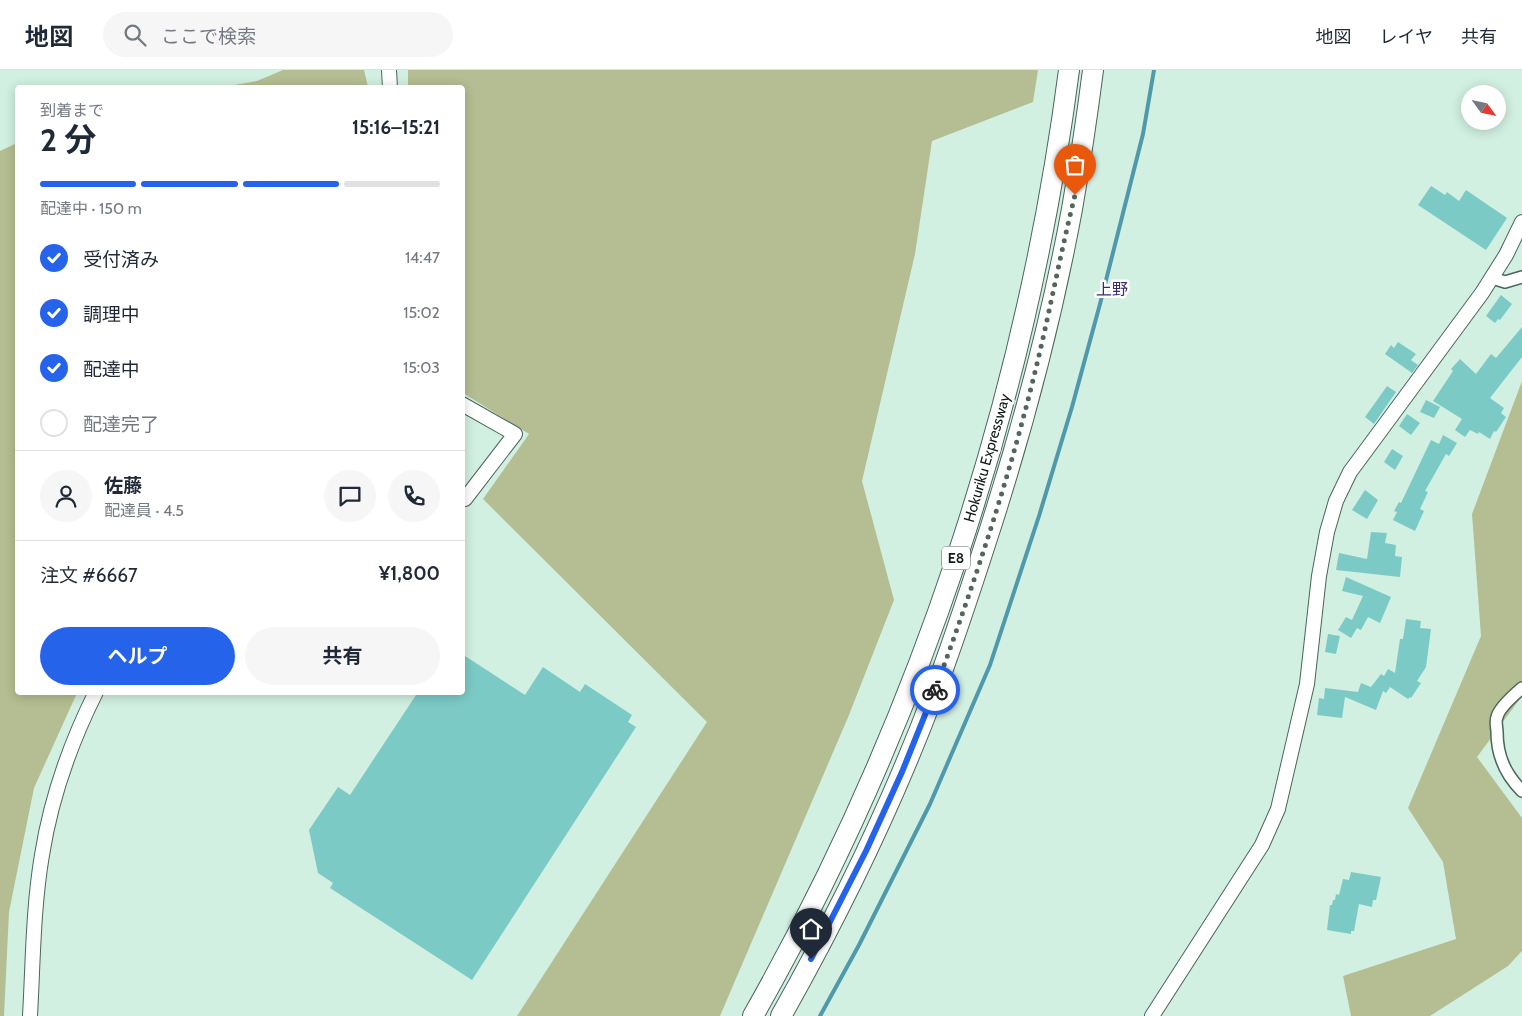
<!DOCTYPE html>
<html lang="ja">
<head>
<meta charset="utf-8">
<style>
	:root { --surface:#fff; --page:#f6f6f7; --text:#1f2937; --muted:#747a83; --line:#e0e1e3; --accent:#2563eb }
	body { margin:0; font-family:Cabin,"Noto Sans JP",sans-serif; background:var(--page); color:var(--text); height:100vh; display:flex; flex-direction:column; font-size:19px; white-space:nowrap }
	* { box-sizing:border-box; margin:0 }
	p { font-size:16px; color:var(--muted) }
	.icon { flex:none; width:28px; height:28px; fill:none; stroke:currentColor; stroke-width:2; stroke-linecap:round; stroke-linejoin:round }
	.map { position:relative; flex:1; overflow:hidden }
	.panel { position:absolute; left:15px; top:15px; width:450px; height:610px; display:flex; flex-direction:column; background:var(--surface); border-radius:5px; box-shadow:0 2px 12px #0003 }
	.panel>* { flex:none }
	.needle { width:32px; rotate:123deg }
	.fabs { position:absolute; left:1461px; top:15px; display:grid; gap:10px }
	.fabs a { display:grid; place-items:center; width:45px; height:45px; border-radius:50%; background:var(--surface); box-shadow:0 2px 12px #0003; font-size:25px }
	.pin { position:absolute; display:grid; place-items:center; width:42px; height:42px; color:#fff; margin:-51px -21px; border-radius:50% 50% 50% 0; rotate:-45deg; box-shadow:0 0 5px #0007 }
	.pin .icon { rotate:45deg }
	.courier { position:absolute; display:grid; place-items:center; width:50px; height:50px; margin:-25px; border:4px solid #2563eb; border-radius:50%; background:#fff; color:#222; box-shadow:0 1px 6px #0007 }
	.summary em { font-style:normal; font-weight:700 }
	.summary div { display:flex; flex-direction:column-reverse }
	.summary { display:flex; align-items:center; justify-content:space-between; height:85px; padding:0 25px }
	h1 { font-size:32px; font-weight:700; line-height:38px }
	.bar { display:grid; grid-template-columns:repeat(4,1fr); gap:8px 5px; align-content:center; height:60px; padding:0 25px }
	.bar i { height:6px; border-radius:4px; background:var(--line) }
	.bar .on { background:var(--accent) }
	.bar p { grid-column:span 4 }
	.line { display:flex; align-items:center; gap:12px; padding:0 25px; border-top:1px solid var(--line) }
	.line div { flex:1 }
	.round { display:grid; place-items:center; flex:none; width:52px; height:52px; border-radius:26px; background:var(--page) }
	ol { padding:0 25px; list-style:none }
	li { display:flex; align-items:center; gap:15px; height:55px }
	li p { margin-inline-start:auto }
	li .icon { padding:5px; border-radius:50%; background:var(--accent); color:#fff; stroke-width:4 }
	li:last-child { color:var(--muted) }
	li i { width:28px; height:28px; border:2px solid var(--line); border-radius:50% }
	.action { display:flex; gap:10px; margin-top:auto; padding:10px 25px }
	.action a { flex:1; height:58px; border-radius:30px; background:var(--accent); color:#fff; font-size:20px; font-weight:700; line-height:58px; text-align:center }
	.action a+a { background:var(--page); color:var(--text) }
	header { display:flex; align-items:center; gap:30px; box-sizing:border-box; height:70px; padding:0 25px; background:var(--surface); border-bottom:1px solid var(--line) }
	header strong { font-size:24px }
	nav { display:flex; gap:28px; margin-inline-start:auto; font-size:18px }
	.search { width:350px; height:45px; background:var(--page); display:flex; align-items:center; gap:12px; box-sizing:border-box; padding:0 18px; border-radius:28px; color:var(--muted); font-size:19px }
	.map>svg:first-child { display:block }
	.green { fill:#b5be92 }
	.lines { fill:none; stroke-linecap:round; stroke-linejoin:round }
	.stream { stroke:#5099ab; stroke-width:4 }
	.building { fill:#7ccac6 }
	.minor-casing { stroke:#4a655a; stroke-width:14 }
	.tertiary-casing { stroke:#4a655a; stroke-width:16 }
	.motorway-casing { stroke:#4a655a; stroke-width:22 }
	.minor { stroke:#fff; stroke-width:11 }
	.tertiary { stroke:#fff; stroke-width:14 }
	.motorway { stroke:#fff; stroke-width:20 }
	.done { stroke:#53665d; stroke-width:5; stroke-dasharray:0 9 }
	.route { stroke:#2563eb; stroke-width:6 }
	.labels { text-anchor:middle; stroke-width:5; stroke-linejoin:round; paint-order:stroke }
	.shield { fill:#fff; stroke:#575f5c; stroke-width:1 }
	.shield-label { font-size:14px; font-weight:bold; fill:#0f1b16 }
	.street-label { font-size:15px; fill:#0f1b16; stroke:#fff }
	.neighbourhood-label { font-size:16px; fill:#392c67; stroke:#fff }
</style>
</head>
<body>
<header>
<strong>地図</strong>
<div class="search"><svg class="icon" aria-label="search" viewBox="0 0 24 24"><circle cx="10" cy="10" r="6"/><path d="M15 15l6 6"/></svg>ここで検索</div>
<nav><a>地図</a><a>レイヤ</a><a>共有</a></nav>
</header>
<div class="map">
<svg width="1522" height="946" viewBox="0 0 1522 946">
	<rect width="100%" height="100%" fill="#d1f0e2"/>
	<path class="green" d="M 283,0 L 364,0 L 368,17 L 223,17 L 257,11 Z
		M 408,0 L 1038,0 L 1033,32 L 932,71 L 915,184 L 862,411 L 894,530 L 849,645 L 720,946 L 517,946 L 707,652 L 483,429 L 529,364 L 463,323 L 462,18 L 408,17 Z
		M 17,73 L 18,622 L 77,623 L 34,718 L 9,842 L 4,946 L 0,946 L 0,81 Z
		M 1522,311 L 1522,626 L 1477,687 L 1522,748 L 1522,881 L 1508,896 L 1430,946 L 1351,946 L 1343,906 L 1456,869 L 1443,792 L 1408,738 L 1481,566 L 1472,444 Z"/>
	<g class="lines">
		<path class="stream" d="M 820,946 L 859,875 L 930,734 L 990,595 L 1039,446 L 1072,337 L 1100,234 L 1143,64 L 1154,0"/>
	</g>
	<path class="building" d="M 1431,116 L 1445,125 L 1447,122 L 1459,131 L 1466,120 L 1507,148 L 1486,180 L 1418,135 Z
		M 1501,225 L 1512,234 L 1500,250 L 1498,249 L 1495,253 L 1486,246 Z
		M 1522,257 L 1522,287 L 1490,328 L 1504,338 L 1501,343 L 1506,347 L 1496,362 L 1494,361 L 1490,369 L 1479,362 L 1478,364 L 1470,360 L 1465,367 L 1455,360 L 1462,349 L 1433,331 L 1453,301 L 1451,299 L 1460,289 L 1476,304 L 1491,284 L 1496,288 Z
		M 1398,272 L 1416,284 L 1411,290 L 1418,295 L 1412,303 L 1385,284 L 1391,275 L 1394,278 Z
		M 1387,316 L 1396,322 L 1374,354 L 1365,347 Z
		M 1426,330 L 1440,337 L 1434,348 L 1420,342 Z
		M 1407,344 L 1420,353 L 1411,365 L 1399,356 Z
		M 1443,365 L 1457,373 L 1449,386 L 1446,384 L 1425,421 L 1428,422 L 1420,439 L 1424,441 L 1415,461 L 1393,450 L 1397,442 L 1394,441 L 1399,432 L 1401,433 L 1431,370 L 1439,374 Z
		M 1392,379 L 1403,386 L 1395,400 L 1384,392 Z
		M 1365,420 L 1378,430 L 1367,449 L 1352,440 Z
		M 1371,462 L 1387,463 L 1385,473 L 1396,475 L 1395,486 L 1402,487 L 1400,507 L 1336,500 L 1339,483 L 1367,489 Z
		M 1346,507 L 1391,527 L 1380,553 L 1368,547 L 1361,560 L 1357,558 L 1351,568 L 1338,560 L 1346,547 L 1352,550 L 1363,526 L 1342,521 Z
		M 1406,549 L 1421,551 L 1420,558 L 1431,559 L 1426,597 L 1417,611 L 1421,613 L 1411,628 L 1410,627 L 1408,629 L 1390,617 L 1386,623 L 1383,621 L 1376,640 L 1345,627 L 1342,648 L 1317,645 L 1319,628 L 1324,629 L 1325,618 L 1358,622 L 1361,613 L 1371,617 L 1381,604 L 1384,606 L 1388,599 L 1395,603 L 1400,569 L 1403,569 Z
		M 1328,564 L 1340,566 L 1336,584 L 1325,582 Z
		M 462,584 L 525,625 L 543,597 L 580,622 L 585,614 L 632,645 L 628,652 L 636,657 L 472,910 L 330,818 L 333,813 L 318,803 L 309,760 L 338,717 L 350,725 L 418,622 L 462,622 Z
		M 1351,802 L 1381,807 L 1376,830 L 1373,830 L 1372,837 L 1359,834 L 1354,861 L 1351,861 L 1351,864 L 1327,860 L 1330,835 L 1332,835 L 1333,830 L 1335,830 L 1336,824 L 1339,825 L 1343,809 L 1349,810 Z"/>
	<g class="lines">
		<g class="minor-casing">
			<path id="minor" d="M 1492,208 L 1505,212 L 1522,207
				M 1522,618 C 1515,624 1499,638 1497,647 C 1495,651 1497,658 1497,662 C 1497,686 1505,704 1522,721"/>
		</g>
		<g class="tertiary-casing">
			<path id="tertiary" d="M 389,0 L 390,18
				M 462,334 L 515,364 L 465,429
				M 30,946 C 33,893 33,838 42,785 C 51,728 70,674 96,622
				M 1152,946 L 1262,775 L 1278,739 L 1307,614 L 1319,506 L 1327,462 L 1336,431 L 1350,402 L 1482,223 L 1506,185 L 1522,152"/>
		</g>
		<g class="motorway-casing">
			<path id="motorway" d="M 753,946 C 918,655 1026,331 1069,0
				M 781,946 C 838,845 893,732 934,623 C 955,568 973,512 991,456 C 1024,353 1052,247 1072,139 C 1080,93 1087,47 1093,0"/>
		</g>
		<use href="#minor" class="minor"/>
		<use href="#tertiary" class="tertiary"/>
		<use href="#motorway" class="motorway"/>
	</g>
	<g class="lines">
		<path class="done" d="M 935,620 C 973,517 1008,412 1034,306 C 1049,246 1060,185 1075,125"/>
		<path class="route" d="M 811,889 L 866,781 L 902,702 L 935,620"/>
	</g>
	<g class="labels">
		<rect class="shield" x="942" y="476.5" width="28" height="23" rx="4"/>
		<g class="shield-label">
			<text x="956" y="493">E8</text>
		</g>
		<g class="street-label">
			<text transform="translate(987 388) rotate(-74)" y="5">Hokuriku Expressway</text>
		</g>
		<g class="neighbourhood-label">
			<text x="1112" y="225">上野</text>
		</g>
	</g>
</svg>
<div class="fabs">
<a><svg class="needle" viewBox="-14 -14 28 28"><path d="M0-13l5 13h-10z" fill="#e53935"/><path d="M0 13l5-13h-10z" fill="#747a83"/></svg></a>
</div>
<div class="pin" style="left:1075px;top:125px;background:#ea580c"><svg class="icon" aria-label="bag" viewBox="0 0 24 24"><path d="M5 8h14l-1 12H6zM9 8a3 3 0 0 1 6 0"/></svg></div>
<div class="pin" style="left:811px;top:889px;background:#1f2937"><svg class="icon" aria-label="home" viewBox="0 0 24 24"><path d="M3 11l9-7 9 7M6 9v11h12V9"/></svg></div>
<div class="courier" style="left:935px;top:620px"><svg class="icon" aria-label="bike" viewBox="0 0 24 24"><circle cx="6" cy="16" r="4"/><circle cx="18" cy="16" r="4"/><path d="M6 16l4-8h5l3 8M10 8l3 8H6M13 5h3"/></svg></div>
<section class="panel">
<div class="summary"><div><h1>2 分</h1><p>到着まで</p></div><em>15:16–15:21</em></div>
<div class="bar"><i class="on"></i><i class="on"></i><i class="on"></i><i></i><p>配達中 · 150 m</p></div>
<ol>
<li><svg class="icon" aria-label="check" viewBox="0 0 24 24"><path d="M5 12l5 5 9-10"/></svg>受付済み<p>14:47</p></li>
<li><svg class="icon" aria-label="check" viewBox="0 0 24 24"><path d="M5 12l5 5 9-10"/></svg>調理中<p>15:02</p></li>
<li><svg class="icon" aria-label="check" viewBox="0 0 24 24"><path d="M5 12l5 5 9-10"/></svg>配達中<p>15:03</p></li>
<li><i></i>配達完了</li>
</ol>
<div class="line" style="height:90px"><a class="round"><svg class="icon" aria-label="person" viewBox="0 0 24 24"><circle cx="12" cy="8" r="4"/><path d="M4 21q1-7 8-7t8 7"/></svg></a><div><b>佐藤</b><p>配達員 · 4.5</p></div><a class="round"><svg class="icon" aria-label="chat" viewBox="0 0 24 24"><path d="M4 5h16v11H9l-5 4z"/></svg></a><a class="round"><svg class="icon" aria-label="phone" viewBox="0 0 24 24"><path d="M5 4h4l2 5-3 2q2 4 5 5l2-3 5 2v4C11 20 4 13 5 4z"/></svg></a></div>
<div class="line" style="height:65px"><div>注文 #6667</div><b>¥1,800</b></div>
<div class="action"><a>ヘルプ</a><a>共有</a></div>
</section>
</div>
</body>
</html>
